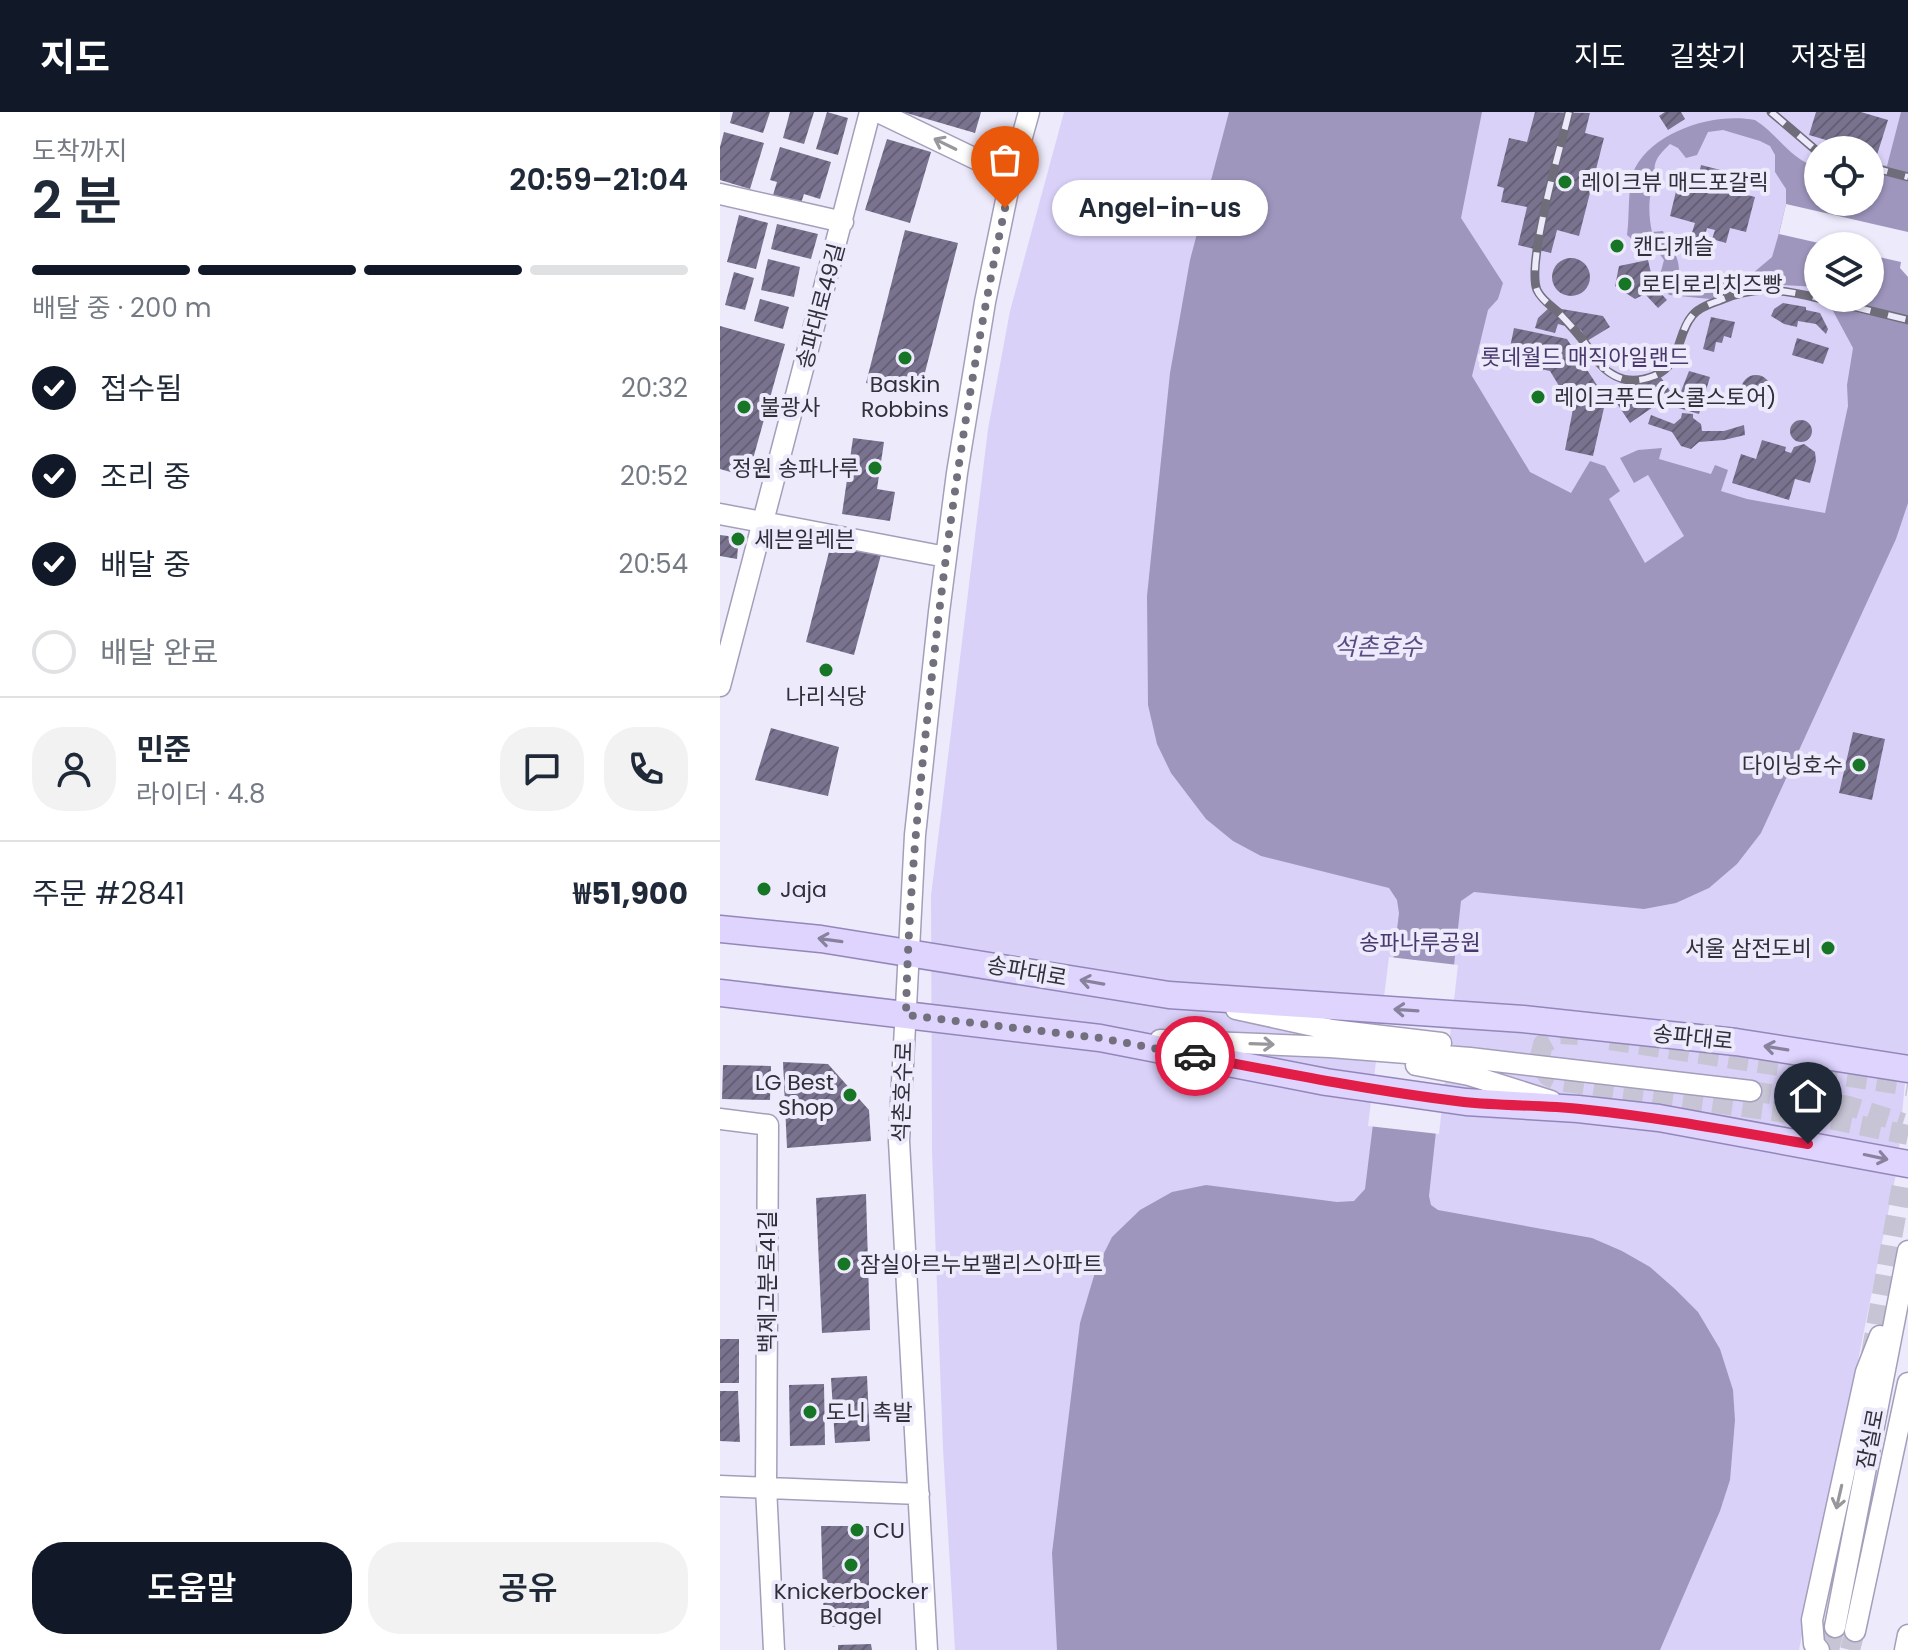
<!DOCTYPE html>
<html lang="ko">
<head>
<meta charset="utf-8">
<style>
	:root { --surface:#fff; --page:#f2f2f3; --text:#1f2937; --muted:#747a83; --line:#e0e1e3; --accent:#111827 }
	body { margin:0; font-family:Poppins,"Noto Sans KR",sans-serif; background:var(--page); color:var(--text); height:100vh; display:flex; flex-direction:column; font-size:30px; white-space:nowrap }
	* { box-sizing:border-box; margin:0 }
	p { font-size:26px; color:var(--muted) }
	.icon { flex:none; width:44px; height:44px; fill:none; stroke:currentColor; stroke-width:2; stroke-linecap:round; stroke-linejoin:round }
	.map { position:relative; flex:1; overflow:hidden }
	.sheet { display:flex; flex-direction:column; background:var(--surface); width:720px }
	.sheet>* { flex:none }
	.tools { position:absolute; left:1084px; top:24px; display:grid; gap:16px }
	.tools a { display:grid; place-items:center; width:80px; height:80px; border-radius:50%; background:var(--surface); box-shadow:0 2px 6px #0004; font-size:40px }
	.pin { position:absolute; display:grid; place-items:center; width:68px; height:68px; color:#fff; margin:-82px -34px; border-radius:50% 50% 50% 0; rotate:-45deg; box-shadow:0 0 8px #0007 }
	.pin .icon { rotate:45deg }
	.courier { position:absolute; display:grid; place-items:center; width:80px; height:80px; margin:-40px; border:6px solid #e11d48; border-radius:50%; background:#fff; color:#222; box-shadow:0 2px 10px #0007 }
	.bubble { position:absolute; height:56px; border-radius:28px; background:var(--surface); box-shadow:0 2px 6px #0004; font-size:26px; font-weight:600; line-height:56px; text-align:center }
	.headline em { font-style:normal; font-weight:600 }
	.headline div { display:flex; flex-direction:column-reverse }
	.headline { display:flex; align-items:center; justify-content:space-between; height:136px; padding:0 32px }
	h1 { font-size:52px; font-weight:600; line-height:60px }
	.bar { display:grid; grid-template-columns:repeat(4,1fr); gap:12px 8px; align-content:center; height:96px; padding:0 32px }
	.bar i { height:10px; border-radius:6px; background:var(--line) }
	.bar .active { background:var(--accent) }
	.bar p { grid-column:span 4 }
	.line { display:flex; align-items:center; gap:20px; padding:0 32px; border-top:2px solid var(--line) }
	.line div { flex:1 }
	.round { display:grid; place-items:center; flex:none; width:84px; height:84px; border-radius:32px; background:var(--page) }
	ol { padding:0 32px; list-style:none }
	li { display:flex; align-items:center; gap:24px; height:88px }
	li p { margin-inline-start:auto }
	li .icon { padding:8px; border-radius:50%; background:var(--accent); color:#fff; stroke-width:4 }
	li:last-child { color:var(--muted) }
	li i { width:44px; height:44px; border:4px solid var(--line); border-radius:50% }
	.button { display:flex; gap:16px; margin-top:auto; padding:16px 32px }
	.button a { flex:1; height:92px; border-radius:32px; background:var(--accent); color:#fff; font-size:32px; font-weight:600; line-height:92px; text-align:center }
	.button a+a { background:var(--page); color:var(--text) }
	header { display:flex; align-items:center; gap:48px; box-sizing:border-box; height:112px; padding:0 40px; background:var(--accent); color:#fff }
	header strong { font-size:38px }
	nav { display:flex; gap:44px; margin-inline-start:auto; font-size:28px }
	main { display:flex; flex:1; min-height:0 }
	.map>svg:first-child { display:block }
	.park { fill:#dad1f9; fill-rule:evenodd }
	.water { fill:#9f96be; fill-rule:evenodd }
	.pier { fill:#edeafc }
	.building { fill:url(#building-hatch) }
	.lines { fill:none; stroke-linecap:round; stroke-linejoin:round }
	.minor-tunnel { stroke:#c7c5d5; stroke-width:20; stroke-dasharray:20 10; stroke-linecap:butt }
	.minor-casing { stroke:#a59ebb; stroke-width:23 }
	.major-casing { stroke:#9387b9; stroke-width:29 }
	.minor { stroke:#fff; stroke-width:20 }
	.major { stroke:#ded4fe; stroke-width:26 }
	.rail-casing { stroke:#706d7b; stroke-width:9 }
	.rail { stroke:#edeafc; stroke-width:6; stroke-dasharray:18; stroke-linecap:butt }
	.oneway { stroke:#98979c }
	.oneway2 { stroke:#88829c }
	.done { stroke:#73707e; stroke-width:8; stroke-dasharray:0 14.4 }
	.route { stroke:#e11d48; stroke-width:10 }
	.poi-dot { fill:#167626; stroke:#edeafc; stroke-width:3 }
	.labels { text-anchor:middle; stroke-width:8; stroke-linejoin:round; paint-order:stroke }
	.poi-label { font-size:22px; fill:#312f3a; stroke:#edeafc; text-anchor:start }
	.street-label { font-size:22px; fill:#312f3a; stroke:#edeafc }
	.park-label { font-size:22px; fill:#48386d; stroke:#edeafc }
	.water-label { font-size:24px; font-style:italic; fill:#594a81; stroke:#edeafc }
</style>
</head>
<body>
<header>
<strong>지도</strong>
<nav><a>지도</a><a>길찾기</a><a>저장됨</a></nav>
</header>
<main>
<section class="sheet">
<div class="headline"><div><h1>2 분</h1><p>도착까지</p></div><em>20:59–21:04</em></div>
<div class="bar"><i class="active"></i><i class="active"></i><i class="active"></i><i></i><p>배달 중 · 200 m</p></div>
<ol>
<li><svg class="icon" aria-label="check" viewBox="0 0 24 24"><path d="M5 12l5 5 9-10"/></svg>접수됨<p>20:32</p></li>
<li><svg class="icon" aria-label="check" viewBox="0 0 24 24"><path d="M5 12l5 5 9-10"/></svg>조리 중<p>20:52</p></li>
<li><svg class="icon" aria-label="check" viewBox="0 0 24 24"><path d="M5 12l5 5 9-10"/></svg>배달 중<p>20:54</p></li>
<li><i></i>배달 완료</li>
</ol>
<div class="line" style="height:144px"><a class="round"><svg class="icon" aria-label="person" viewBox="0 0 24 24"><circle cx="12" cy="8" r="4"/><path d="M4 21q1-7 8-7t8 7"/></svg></a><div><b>민준</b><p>라이더 · 4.8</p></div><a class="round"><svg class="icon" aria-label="chat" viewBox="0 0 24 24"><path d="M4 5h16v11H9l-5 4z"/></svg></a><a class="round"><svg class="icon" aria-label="phone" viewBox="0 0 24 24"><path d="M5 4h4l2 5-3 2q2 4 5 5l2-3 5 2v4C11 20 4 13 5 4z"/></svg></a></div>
<div class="line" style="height:104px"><div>주문 #2841</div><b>₩51,900</b></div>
<div class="button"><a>도움말</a><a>공유</a></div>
</section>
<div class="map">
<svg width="1188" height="1538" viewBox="0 0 1188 1538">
	<defs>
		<pattern id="building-hatch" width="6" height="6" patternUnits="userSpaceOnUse" patternTransform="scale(2)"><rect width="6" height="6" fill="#7a738f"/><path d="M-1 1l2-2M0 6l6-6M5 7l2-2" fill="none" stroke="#655f76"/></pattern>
	</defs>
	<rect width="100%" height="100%" fill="#edeafc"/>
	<path class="park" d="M 344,0 L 1188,0 L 1188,938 L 1177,1057 L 1079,1538 L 235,1538 L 223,1337 L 212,1039 L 211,784 L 268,317 L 290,199 ZM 1098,38 L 1150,38 L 1150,90 L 1098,90 ZM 1098,134 L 1150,134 L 1150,186 L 1098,186 Z"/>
	<path class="water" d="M 509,0 L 762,0 L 741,106 L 783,171 L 778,187 L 768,198 L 752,264 L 810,360 L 851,381 L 870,349 L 885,354 L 900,379 L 889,387 L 925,451 L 964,424 L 928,363 L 914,371 L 900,346 L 918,338 L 942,336 L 939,347 L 991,362 L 995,353 L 1008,358 L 1001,379 L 1027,387 L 1105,401 L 1128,294 L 1127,273 L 1133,236 L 1106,186 L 1150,186 L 1150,134 L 1098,134 L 1098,175 L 1043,172 L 990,187 L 949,183 L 940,163 L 944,148 L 930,129 L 914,129 L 907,123 C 910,105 907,72 915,56 C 935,18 996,0 1035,8 C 1058,22 1071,49 1098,55 L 1098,90 L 1150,90 L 1150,51 L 1167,54 L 1181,0 L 1188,0 L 1188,391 L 1176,427 L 1041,721 L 1017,752 L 989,776 L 956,791 L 924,797 L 754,780 L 741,789 L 709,1084 L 711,1093 L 718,1098 L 872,1126 L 902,1139 L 930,1155 L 955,1177 L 978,1200 L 1000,1237 L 1013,1278 L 1015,1308 L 1010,1368 L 1000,1399 L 940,1538 L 337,1538 L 332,1441 L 360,1211 L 376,1157 L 392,1125 L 420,1098 L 452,1080 L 486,1073 L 617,1090 L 634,1089 L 645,1077 L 679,801 L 677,788 L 669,776 L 541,744 L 513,729 L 486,707 L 451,661 L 437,632 L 428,593 L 427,484 L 450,261 L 470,148 ZM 1003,18 L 1040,29 L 1050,34 L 1055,43 L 1055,60 L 1066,77 L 1066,92 L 1059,121 L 1052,145 L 1033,161 L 1009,169 L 980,169 L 966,164 L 959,158 C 958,138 948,136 943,119 L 932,120 C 928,102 928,81 936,64 C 931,50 940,42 950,32 L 958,36 L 966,46 L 977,43 L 988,20 Z"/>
	<path class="pier" d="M 1066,92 L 1188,120 L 1188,165 L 1180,156 L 1181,150 L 1150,143 L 1150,134 L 1112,134 L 1059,122 Z
		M 669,845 L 738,853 L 719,1022 L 648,1014 Z"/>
	<path class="building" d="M 13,0 L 50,0 L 43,21 L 10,11 Z
		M 70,0 L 94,0 L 84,32 L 63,26 Z
		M 107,0 L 128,6 L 118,43 L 96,37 Z
		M 183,0 L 261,0 L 255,21 Z
		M 815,0 L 870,1 L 865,21 L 884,26 L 859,124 L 837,118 L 831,141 L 798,133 L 807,95 L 781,90 L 784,76 L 777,74 L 789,26 L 807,30 Z
		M 945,0 L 961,0 L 965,7 L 948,18 L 939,4 Z
		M 1096,0 L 1141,0 L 1168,8 L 1157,43 L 1150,41 L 1150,38 L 1140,38 L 1089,23 Z
		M 4,20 L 44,31 L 30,77 L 0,68 L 0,35 Z
		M 167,27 L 211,40 L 190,111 L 145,98 Z
		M 60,35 L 111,50 L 100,87 L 84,82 L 81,91 L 53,83 L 57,70 L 50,68 Z
		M 981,53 L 1024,64 L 1019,81 L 1035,85 L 1026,120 L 1010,116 L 1006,131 L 992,127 L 995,118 L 987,116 L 983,131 L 970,127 L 975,111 L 950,104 L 960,63 L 978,67 Z
		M 19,103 L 48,111 L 36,157 L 7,150 Z
		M 57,112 L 98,122 L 91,147 L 51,137 Z
		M 185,118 L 238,131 L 199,284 L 146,271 Z
		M832 165a19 19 0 1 1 38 0a19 19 0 1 1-38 0Z
		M 48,147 L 80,155 L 74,185 L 41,178 Z
		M 928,148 L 934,174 L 947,188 L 938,196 L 925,182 L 915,187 L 895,174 L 899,154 Z
		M 14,160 L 34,166 L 25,198 L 5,193 Z
		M 40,187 L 69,195 L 63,217 L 34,209 Z
		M 1063,191 L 1086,195 L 1086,198 L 1100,201 L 1108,217 L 1106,222 L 1096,212 L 1078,209 L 1077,215 L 1064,212 L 1051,204 L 1054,197 Z
		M 830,195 L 883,204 L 890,215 L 867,229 L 861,218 L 838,212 L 835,221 L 815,216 L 818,206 Z
		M 991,205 L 1015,210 L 1011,226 L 1004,224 L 1002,231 L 996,230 L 994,240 L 983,237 Z
		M 0,214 L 65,232 L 28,365 L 0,357 Z
		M 794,216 L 847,227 L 886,287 L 873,344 L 845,338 L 853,297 L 830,259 L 787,250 Z
		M 1077,226 L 1109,236 L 1103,252 L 1072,243 Z
		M 936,258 L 952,282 L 910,311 L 894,287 Z
		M 969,259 L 990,265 L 979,302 L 955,295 Z
		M1021 278a15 15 0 1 1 30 0a15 15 0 1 1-30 0Z
		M 962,301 L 973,302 L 973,306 L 981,312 L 982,319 L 1004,319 L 1024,313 L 1025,323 L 1004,328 L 979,330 L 971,337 L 961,334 L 952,320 L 928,312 L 931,303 L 954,312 L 961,306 Z
		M1070 319a11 11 0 1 1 22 0a11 11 0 1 1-22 0Z
		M 133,326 L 164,330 L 157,377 L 175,380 L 170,409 L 122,402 Z
		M 1042,328 L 1066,335 L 1065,339 L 1071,341 L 1074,335 L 1084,332 L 1095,340 L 1096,349 L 1090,371 L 1075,367 L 1069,388 L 1012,371 L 1021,342 L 1036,347 Z
		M 0,423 L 8,424 L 18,435 L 17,447 L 0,444 Z
		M 110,436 L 162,439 L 134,543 L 86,530 Z
		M 51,616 L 119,635 L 108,684 L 35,668 Z
		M 1133,620 L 1165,627 L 1152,688 L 1119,681 Z
		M 63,950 L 108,952 L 149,998 L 151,1029 L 67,1036 Z
		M 3,953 L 51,954 L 50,988 L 2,987 Z
		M 146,1082 L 150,1218 L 102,1221 L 96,1086 Z
		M 0,1227 L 19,1227 L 19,1271 L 0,1271 Z
		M 147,1264 L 150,1329 L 115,1331 L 111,1266 Z
		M 104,1272 L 105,1333 L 70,1334 L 69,1273 Z
		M 0,1279 L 18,1279 L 20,1330 L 0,1329 Z
		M 101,1414 L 149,1414 L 149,1513 L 104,1515 Z
		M 151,1532 L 152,1538 L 118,1538 L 118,1533 Z"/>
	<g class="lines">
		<path class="minor-tunnel" d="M 858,923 L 841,922 L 823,932 L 819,949 L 828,964 L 838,969 L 1109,1007 L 1188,1023
			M 890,928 L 1188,974
			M 1031,979 L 1129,994 L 1183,1011
			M 1151,1242 L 1188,1038
			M 1109,1538 L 1115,1515
			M 1130,1538 L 1135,1519"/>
		<g class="minor-casing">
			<path id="minor" d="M 158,0 L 291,64
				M 0,82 L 123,110
				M 0,402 L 226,445
				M 0,574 L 150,0
				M 516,897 L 612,918 L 721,931
				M 440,928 L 610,935 L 750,946 L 1031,979
				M 696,953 L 749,963 L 831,989
				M 0,1007 L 48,1013 L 46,1375 L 54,1538
				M 0,1374 L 199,1382
				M 1115,1515 L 1188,1139
				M 1135,1519 L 1188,1271
				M 207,1538 L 179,1029 L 195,723 L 219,500 L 237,361 L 265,190 L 291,64 L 309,0
				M 1099,1538 L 1094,1532 L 1092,1508 L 1146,1260 L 1160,1224
				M 1185,1538 L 1188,1523"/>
		</g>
		<g class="major-casing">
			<path id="major" d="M 0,817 L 101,827 L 449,883 L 803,907 L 1016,930 L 1188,957
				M 0,881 L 380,926 L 606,970 L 746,990 L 858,997 L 939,1006 L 1188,1052"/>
		</g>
		<use href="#minor" class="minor"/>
		<use href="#major" class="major"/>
		<g class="rail-casing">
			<path id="rail" d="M 849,0 C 841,34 806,151 817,178 C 821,187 831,194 838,200 C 849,212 861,224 869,237 C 884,262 904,276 934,264 C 962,253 956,223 972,204 C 977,197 989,192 998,189 C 1035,173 1060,177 1098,186
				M 1051,0 L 1098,40
				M 1150,55 L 1188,65
				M 1098,186 L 1188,208"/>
		</g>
		<use href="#rail" class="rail"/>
	</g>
	<defs><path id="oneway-shaft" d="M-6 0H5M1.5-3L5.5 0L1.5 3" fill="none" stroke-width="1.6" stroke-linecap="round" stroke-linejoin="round" transform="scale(2)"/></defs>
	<g class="oneway">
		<use href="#oneway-shaft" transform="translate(225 32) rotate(-154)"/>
		<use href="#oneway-shaft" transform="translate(542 932) rotate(2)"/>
		<use href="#oneway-shaft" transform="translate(1119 1385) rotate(103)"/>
	</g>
	<g class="oneway2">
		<use href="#oneway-shaft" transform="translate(110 828) rotate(-172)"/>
		<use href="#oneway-shaft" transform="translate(372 870) rotate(-170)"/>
		<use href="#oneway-shaft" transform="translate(686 898) rotate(-176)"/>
		<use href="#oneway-shaft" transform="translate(1056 936) rotate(-171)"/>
		<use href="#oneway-shaft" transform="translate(1156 1045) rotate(12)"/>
	</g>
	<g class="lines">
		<path class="done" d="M 285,96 C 251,256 227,419 210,582 C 198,689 188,795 186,903 L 380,926 L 475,944"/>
		<path class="route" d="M 475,944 C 564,961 654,979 744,990 C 783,994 821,993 860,997 C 936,1005 1012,1019 1088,1032"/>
	</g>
	<g class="poi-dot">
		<circle cx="845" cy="70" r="8"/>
		<circle cx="897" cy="134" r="8"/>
		<circle cx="905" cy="172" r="8"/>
		<circle cx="185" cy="246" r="8"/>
		<circle cx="818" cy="285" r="8"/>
		<circle cx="24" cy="295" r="8"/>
		<circle cx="155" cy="356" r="8"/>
		<circle cx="18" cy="427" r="8"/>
		<circle cx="106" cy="558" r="8"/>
		<circle cx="1139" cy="653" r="8"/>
		<circle cx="44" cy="777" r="8"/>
		<circle cx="1108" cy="836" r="8"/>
		<circle cx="130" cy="983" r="8"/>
		<circle cx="124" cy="1152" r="8"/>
		<circle cx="90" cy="1300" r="8"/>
		<circle cx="137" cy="1418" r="8"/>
		<circle cx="131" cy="1453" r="8"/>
	</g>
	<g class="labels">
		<g class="poi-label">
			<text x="861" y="78">레이크뷰 매드포갈릭</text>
			<text x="913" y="142">캔디캐슬</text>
			<text x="921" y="180">로티로리치즈빵</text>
			<text x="185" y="280" text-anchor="middle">Baskin<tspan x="185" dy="25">Robbins</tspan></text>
			<text x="834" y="293">레이크푸드(스쿨스토어)</text>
			<text x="40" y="303">불광사</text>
			<text x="139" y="364" text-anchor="end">정원 송파나루</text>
			<text x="34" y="435">세븐일레븐</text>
			<text x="106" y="592" text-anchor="middle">나리식당</text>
			<text x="1123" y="661" text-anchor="end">다이닝호수</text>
			<text x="60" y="785">Jaja</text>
			<text x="1092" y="844" text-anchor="end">서울 삼전도비</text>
			<text x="114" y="978" text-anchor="end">LG Best<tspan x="114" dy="25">Shop</tspan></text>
			<text x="140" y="1160">잠실아르누보팰리스아파트</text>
			<text x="106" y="1308">도니 촉발</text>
			<text x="153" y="1426">CU</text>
			<text x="131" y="1487" text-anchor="middle">Knickerbocker<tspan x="131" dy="25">Bagel</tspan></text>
		</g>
		<g class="street-label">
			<text transform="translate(100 194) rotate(-75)" y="8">송파대로49길</text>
			<text transform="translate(307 859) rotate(10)" y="8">송파대로</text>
			<text transform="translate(973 925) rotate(6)" y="8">송파대로</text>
			<text transform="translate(182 980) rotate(-88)" y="8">석촌호수로</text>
			<text transform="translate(47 1170) rotate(-90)" y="8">백제고분로41길</text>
			<text transform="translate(1150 1327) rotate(-79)" y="8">잠실로</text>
		</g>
		<g class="park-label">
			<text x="865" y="253">롯데월드 매직아일랜드</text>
			<text x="700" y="838">송파나루공원</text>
		</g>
		<g class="water-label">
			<text x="658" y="543">석촌호수</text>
		</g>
	</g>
</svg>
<div class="tools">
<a><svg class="icon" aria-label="locate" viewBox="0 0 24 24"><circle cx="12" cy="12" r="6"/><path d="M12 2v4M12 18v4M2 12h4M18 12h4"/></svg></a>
<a><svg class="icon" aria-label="layers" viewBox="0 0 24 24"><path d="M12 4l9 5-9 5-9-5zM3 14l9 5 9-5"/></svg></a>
</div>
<div class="pin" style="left:285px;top:96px;background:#ea580c"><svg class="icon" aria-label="bag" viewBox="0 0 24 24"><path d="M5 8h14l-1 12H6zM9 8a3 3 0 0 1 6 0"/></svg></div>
<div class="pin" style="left:1088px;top:1032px;background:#1f2937"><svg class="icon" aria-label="home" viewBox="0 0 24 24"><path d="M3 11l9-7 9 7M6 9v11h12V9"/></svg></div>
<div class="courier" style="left:475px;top:944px"><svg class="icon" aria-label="car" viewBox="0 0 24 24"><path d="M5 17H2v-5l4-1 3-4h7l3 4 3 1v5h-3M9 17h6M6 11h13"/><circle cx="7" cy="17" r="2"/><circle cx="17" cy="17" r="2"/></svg></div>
<div class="bubble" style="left:332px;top:68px;width:216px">Angel-in-us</div>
</div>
</main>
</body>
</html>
